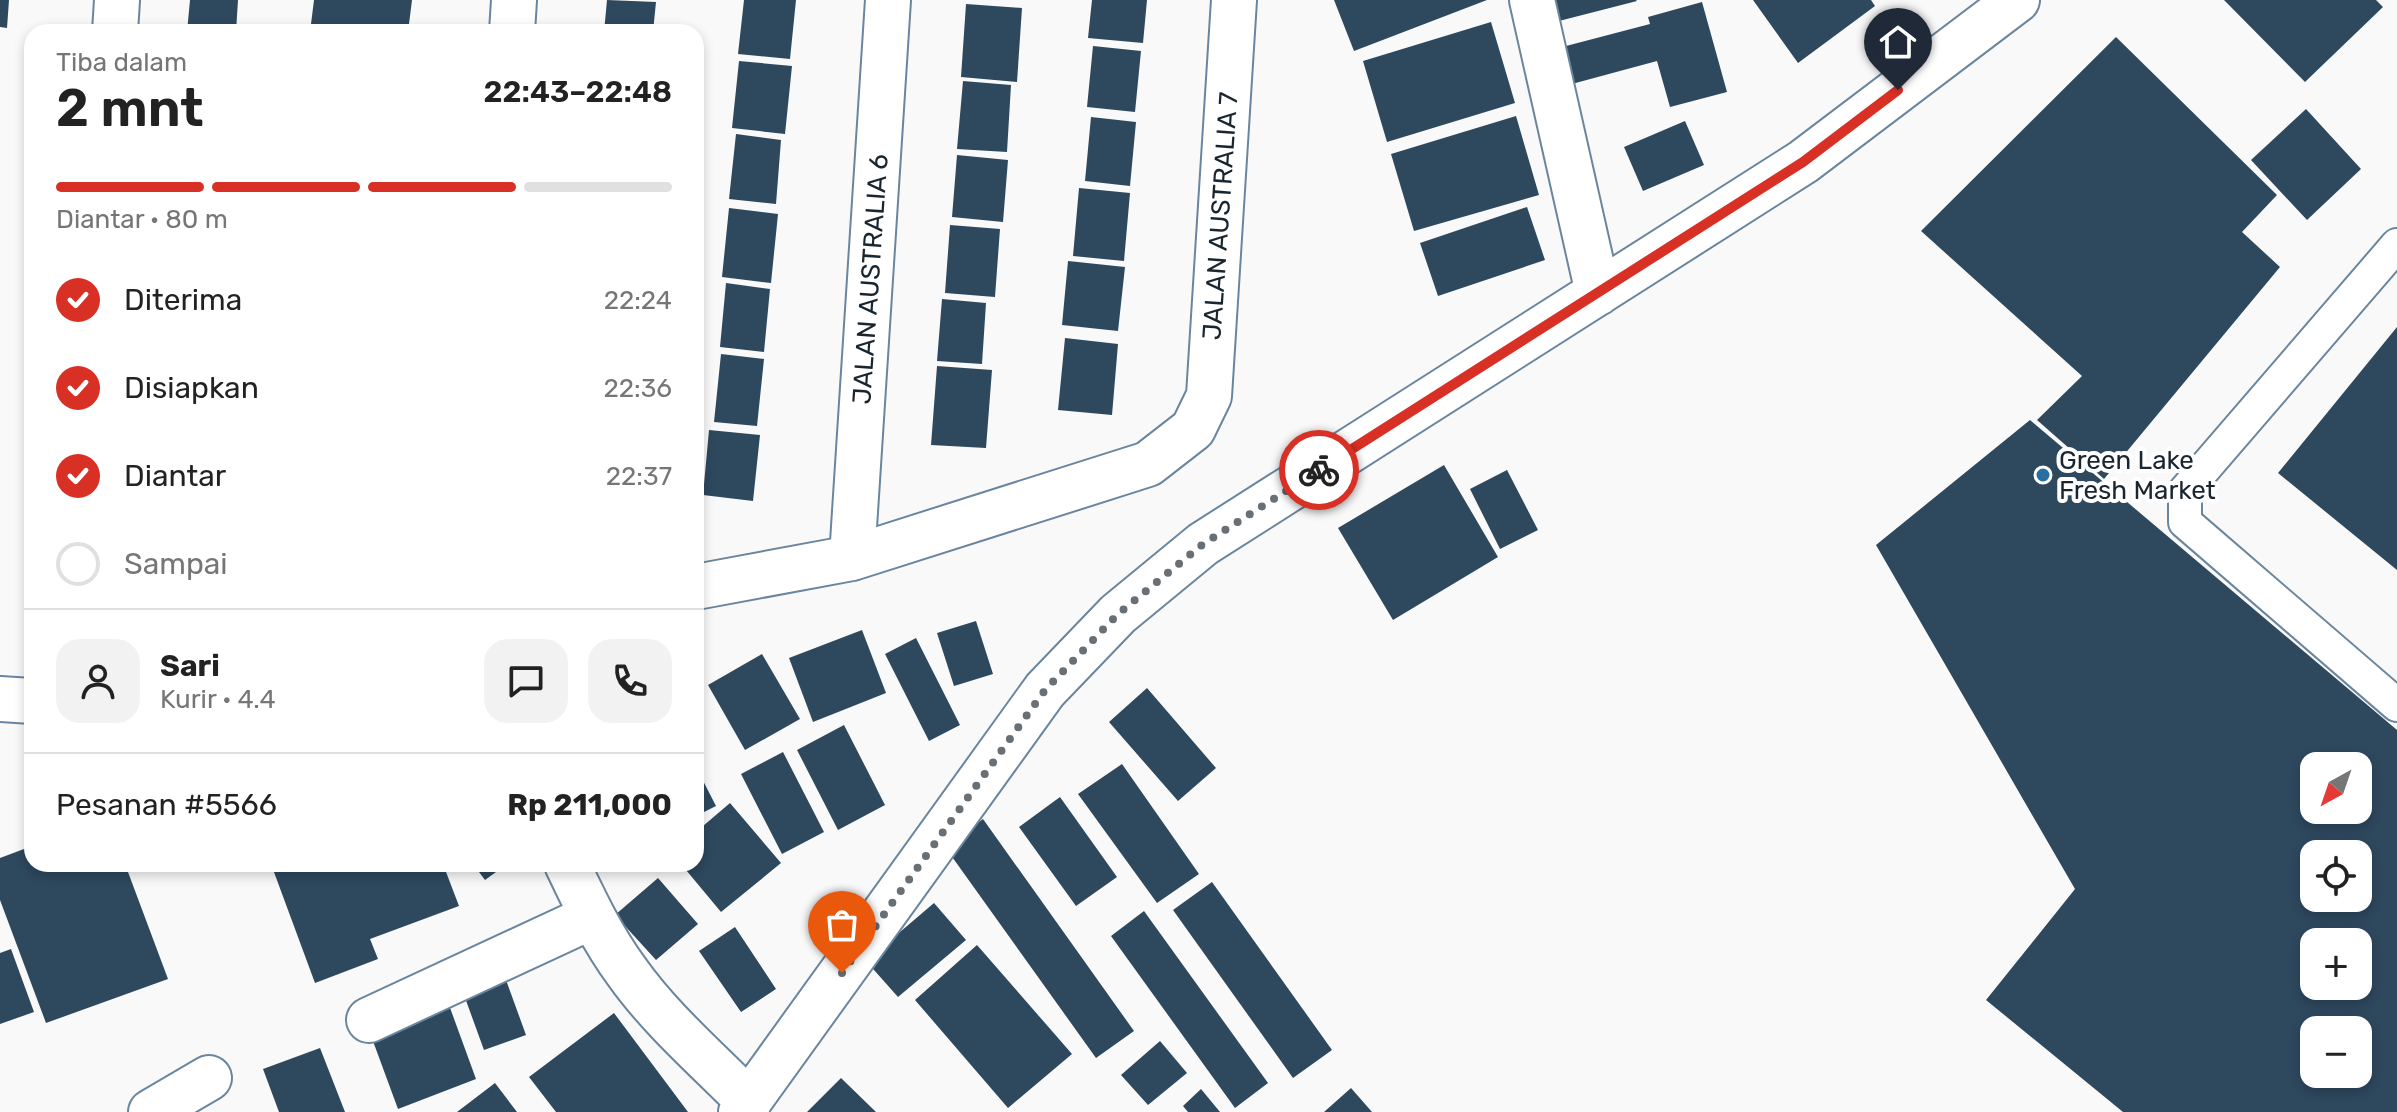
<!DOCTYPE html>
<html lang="id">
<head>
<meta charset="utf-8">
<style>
	:root { --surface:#fff; --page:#f2f2f2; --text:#222; --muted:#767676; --line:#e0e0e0; --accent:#d93025 }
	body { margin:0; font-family:Rubik,sans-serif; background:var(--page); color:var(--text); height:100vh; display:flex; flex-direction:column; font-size:30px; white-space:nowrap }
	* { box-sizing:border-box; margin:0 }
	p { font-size:26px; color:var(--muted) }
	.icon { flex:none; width:44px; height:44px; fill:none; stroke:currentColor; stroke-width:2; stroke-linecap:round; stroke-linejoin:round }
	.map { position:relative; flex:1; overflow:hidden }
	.sheet { position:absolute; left:24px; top:24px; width:680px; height:848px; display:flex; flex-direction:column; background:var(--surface); border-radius:24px; box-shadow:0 4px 12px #0003 }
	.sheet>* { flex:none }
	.needle { width:52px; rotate:220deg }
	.fabs { position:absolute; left:2300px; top:752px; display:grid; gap:16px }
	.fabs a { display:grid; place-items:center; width:72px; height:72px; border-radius:16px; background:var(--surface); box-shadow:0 4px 12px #0003; font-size:40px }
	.pin { position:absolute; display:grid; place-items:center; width:68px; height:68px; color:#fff; margin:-82px -34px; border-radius:50% 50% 50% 0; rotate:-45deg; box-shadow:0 0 8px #0007 }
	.pin .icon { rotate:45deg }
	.courier { position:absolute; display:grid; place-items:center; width:80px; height:80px; margin:-40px; border:6px solid #d93025; border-radius:50%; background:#fff; color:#222; box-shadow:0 2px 10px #0007 }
	.headline em { font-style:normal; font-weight:600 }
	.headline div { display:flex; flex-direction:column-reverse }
	.headline { display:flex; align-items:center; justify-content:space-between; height:136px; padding:0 32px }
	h1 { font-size:52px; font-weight:600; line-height:60px }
	.bar { display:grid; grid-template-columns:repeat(4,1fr); gap:12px 8px; align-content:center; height:96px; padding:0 32px }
	.bar i { height:10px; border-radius:6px; background:var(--line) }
	.bar .current { background:var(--accent) }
	.bar p { grid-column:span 4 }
	.line { display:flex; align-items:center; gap:20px; padding:0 32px; border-top:2px solid var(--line) }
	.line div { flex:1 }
	.round { display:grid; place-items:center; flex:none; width:84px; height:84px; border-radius:24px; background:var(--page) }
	ol { padding:0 32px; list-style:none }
	li { display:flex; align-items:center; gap:24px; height:88px }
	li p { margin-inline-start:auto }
	li .icon { padding:8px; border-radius:50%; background:var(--accent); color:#fff; stroke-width:4 }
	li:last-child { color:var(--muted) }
	li i { width:44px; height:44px; border:4px solid var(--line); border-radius:50% }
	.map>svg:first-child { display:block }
	.building { fill:#2e485e; fill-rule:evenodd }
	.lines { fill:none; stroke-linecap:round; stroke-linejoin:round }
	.service-casing { stroke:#6a869e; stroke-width:36 }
	.minor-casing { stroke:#6a869e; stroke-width:48 }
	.service { stroke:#fff; stroke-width:32 }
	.minor { stroke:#fff; stroke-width:44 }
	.done { stroke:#687076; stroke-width:8; stroke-dasharray:0 14.4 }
	.route { stroke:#d93025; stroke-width:10 }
	.poi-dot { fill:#276fa3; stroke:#fff; stroke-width:3 }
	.labels { text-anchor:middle; stroke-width:8; stroke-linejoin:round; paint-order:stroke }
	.street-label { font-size:26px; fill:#1a262f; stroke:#fff }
	.poi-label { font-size:26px; fill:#1a262f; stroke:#fff; text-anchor:start }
</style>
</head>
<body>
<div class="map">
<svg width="2397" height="1112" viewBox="0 0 2397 1112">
	<rect width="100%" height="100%" fill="#f9f9f9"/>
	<path class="building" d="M 0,0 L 9,0 L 7,28 L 0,27 Z
		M 190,0 L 238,0 L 236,32 L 187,32 Z
		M 314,0 L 412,0 L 408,32 L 310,32 Z
		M 607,0 L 656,2 L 653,32 L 604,32 Z
		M 744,0 L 796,0 L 790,59 L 738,54 Z
		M 1092,0 L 1147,0 L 1143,43 L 1088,38 Z
		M 1334,0 L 1487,0 L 1354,51 Z
		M 1553,0 L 1636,0 L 1637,1 L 1559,21 Z
		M 1753,0 L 1871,0 L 1875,6 L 1798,63 Z
		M 2224,0 L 2376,0 L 2383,7 L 2305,82 Z
		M 1702,2 L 1727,92 L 1670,107 L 1657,61 L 1557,88 L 1547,51 L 1650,24 L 1648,17 Z
		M 966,4 L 1022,8 L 1017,82 L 961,77 Z
		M 1491,22 L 1515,103 L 1387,142 L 1363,61 Z
		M 2116,37 L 2277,195 L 2242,232 L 2280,267 L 2104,479 L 2037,420 L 2082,376 L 1921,231 Z
		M 1093,46 L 1141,51 L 1135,112 L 1087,107 Z
		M 739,61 L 792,66 L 785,134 L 732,128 Z
		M 963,81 L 1011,85 L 1007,152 L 957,149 Z
		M 2306,109 L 2361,169 L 2307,220 L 2251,160 Z
		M 1516,116 L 1539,195 L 1414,231 L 1391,154 Z
		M 1091,117 L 1136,122 L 1130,186 L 1085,181 Z
		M 1685,121 L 1704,165 L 1643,191 L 1624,147 Z
		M 736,134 L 781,140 L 776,204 L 729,199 Z
		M 957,155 L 1008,160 L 1003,222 L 952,217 Z
		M 1079,188 L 1130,193 L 1124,261 L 1073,256 Z
		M 1527,207 L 1545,260 L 1438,296 L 1420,243 Z
		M 729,208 L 778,214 L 771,283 L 722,277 Z
		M 950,225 L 1000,229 L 995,297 L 945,293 Z
		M 1068,261 L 1125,267 L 1118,331 L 1062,325 Z
		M 726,283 L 770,289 L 764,352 L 720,347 Z
		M 942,299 L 986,303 L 982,364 L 937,361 Z
		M 2397,327 L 2397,570 L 2278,473 Z
		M 1065,338 L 1118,344 L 1112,415 L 1058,410 Z
		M 721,354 L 764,359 L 757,426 L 714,422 Z
		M 937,366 L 992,370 L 986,448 L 931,445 Z
		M 2030,420 L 2397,730 L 2397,1112 L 2123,1112 L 1986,1000 L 2075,889 L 1876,545 ZM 2314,766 L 2358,766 L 2358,810 L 2314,810 ZM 2314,854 L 2358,854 L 2358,898 L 2314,898 ZM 2314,942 L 2358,942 L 2358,986 L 2314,986 ZM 2314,1030 L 2358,1030 L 2358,1074 L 2314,1074 Z
		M 709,430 L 760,435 L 753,501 L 703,495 Z
		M 1444,465 L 1498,557 L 1393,620 L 1338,528 Z
		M 1507,470 L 1538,530 L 1500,549 L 1470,489 Z
		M 976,621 L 993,674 L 954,686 L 937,633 Z
		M 862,630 L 886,693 L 813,722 L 789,658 Z
		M 916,638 L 960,725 L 929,741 L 885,654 Z
		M 762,654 L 800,719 L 745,750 L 708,685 Z
		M 1147,688 L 1216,768 L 1178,801 L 1109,722 Z
		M 844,725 L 885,805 L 838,830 L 797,750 Z
		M 783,752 L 824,832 L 782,854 L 741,774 Z
		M 1122,764 L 1199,874 L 1157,903 L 1078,794 Z
		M 696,767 L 716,806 L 696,816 Z
		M 1060,797 L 1117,877 L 1076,906 L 1019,827 Z
		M 730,803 L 781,863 L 721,912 L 681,864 L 696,864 L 696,832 Z
		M 983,819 L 1134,1031 L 1096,1058 L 945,847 Z
		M 32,846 L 32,864 L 125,864 L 168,979 L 46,1023 L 0,900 L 0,858 Z
		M 271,864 L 443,864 L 459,906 L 370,939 L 378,959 L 315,983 Z
		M 473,864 L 507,864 L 485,880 Z
		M 658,878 L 698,924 L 656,960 L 615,915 Z
		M 1212,882 L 1332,1050 L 1293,1078 L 1173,910 Z
		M 934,903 L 966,940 L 898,997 L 866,961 Z
		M 1144,911 L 1268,1083 L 1235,1108 L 1111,936 Z
		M 735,927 L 776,989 L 741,1012 L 699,951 Z
		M 977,945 L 1072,1054 L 1008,1108 L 915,1000 Z
		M 11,949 L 34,1012 L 0,1024 L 0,953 Z
		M 506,980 L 526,1035 L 484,1050 L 464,995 Z
		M 449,1005 L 476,1079 L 398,1109 L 370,1033 Z
		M 614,1013 L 688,1112 L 556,1112 L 529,1077 Z
		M 1160,1041 L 1187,1073 L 1148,1105 L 1121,1075 Z
		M 320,1048 L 345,1112 L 279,1112 L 263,1069 Z
		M 841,1078 L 876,1112 L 807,1112 Z
		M 495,1083 L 517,1112 L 457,1112 Z
		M 1351,1088 L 1372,1112 L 1324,1112 Z
		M 1201,1089 L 1220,1112 L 1188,1112 L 1183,1106 Z"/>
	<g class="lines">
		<g class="service-casing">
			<path id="service" d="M 2397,245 L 2185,491 L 2185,522 L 2397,705"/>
		</g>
		<g class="minor-casing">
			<path id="minor" d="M 1532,0 L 1598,293
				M 115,32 L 117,0
				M 512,32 L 514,0
				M 852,558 L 888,0
				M 696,587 L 852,558 L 1148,464 L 1193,429 L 1209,396 L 1234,0
				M 0,699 L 32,701
				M 567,864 C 585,902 602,938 627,972 C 661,1020 708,1060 749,1102
				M 369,1020 L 591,917
				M 151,1112 L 209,1078
				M 741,1112 L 1045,690 L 1118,614 L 1203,544 L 1803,162 L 2017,0"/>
		</g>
		<use href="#service" class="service"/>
		<use href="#minor" class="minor"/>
	</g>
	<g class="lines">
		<path class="done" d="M 842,973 L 1045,690 L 1118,614 L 1203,544 L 1319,470"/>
		<path class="route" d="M 1319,470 L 1803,162 L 1898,90"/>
	</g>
	<circle class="poi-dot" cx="2043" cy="475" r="8"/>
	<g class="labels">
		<g class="street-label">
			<text transform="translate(1220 216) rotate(-86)" y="9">JALAN AUSTRALIA 7</text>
			<text transform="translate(870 279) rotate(-86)" y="9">JALAN AUSTRALIA 6</text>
		</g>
		<g class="poi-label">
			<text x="2059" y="469">Green Lake<tspan x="2059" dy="30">Fresh Market</tspan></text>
		</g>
	</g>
</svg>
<div class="fabs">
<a><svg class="needle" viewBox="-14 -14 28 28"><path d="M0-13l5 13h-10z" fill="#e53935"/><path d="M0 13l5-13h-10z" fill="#767676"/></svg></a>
<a><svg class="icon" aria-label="locate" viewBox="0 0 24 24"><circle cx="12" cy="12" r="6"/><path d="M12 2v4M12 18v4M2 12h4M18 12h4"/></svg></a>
<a>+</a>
<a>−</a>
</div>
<div class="pin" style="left:842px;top:973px;background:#ea580c"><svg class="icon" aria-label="bag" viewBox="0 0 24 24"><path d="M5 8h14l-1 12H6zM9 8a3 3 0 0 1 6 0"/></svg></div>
<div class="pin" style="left:1898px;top:90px;background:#1f2937"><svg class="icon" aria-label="home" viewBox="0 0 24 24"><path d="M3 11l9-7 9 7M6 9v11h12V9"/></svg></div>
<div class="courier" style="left:1319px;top:470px"><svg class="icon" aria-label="bike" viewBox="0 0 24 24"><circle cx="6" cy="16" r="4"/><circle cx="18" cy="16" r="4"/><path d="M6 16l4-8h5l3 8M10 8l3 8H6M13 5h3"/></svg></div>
<section class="sheet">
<div class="headline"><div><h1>2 mnt</h1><p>Tiba dalam</p></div><em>22:43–22:48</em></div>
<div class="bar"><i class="current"></i><i class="current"></i><i class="current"></i><i></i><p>Diantar · 80 m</p></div>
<ol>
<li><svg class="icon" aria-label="check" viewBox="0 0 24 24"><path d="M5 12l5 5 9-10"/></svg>Diterima<p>22:24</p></li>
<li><svg class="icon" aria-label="check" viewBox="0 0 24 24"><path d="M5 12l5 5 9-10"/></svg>Disiapkan<p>22:36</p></li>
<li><svg class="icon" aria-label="check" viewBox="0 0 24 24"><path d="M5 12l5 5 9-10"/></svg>Diantar<p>22:37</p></li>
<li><i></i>Sampai</li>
</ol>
<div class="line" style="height:144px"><a class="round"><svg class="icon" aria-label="person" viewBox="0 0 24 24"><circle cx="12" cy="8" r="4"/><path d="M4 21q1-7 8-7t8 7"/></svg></a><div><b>Sari</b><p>Kurir · 4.4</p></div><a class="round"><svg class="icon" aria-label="chat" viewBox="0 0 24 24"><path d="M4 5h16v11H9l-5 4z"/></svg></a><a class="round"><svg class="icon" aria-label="phone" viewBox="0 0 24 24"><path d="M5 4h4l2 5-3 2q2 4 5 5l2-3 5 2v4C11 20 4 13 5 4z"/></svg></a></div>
<div class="line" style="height:104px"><div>Pesanan #5566</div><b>Rp 211,000</b></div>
</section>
</div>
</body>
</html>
